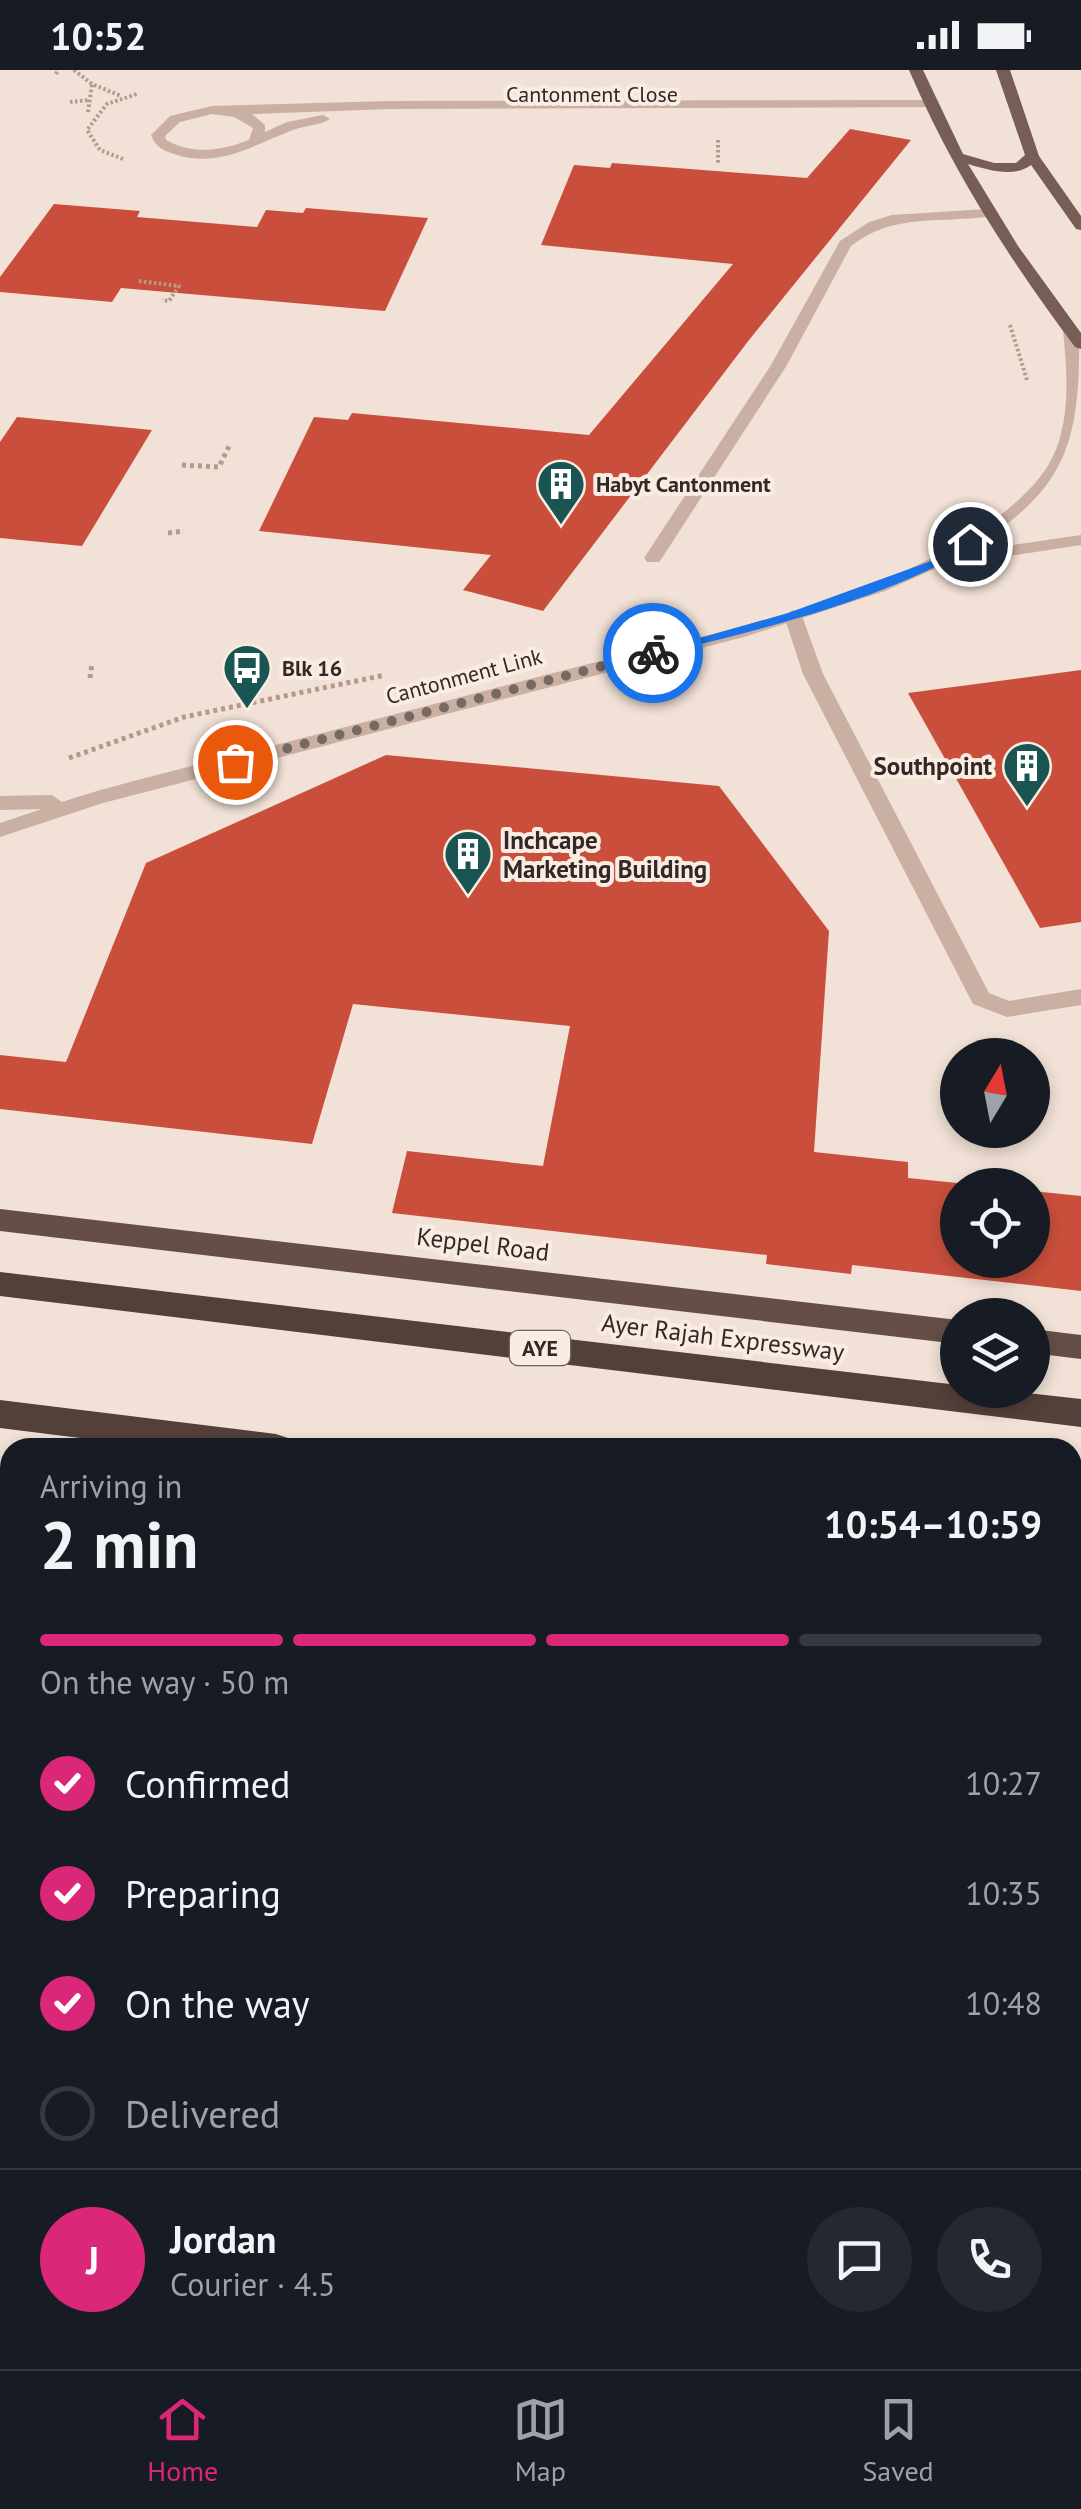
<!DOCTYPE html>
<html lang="en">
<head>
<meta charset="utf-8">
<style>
	:root { --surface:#171b24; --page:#242831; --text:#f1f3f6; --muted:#9ea1a6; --line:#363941; --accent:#db2777 }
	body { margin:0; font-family:"PT Sans",sans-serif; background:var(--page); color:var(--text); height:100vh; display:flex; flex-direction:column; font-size:38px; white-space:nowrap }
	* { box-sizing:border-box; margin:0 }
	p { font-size:32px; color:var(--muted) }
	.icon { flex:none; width:55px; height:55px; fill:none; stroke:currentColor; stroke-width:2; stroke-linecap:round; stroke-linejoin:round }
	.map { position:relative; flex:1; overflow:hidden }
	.side { position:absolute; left:0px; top:1368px; width:1082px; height:932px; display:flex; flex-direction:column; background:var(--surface); border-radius:30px 30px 0 0; box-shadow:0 5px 15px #0003 }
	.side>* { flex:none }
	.needle { width:65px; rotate:10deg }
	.buttons { position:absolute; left:940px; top:968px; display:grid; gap:20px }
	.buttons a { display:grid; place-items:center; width:110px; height:110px; border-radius:50%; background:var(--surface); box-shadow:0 5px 15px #0003; font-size:50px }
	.pin { position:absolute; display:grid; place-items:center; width:85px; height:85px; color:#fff; margin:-42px; border:5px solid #fff; border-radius:50%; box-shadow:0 2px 10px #0007 }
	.courier { position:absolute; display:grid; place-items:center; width:100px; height:100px; margin:-50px; border:8px solid #1a73e8; border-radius:50%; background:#fff; color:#222; box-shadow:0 2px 12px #0007 }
	.summary em { font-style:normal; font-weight:600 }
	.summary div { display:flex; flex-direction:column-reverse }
	.summary { display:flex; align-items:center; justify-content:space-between; height:170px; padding:0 40px }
	h1 { font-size:65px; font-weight:600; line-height:75px }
	.bar { display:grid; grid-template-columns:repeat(4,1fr); gap:15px 10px; align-content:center; height:120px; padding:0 40px }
	.bar i { height:12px; border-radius:8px; background:var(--line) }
	.bar .on { background:var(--accent) }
	.bar p { grid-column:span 4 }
	.line { display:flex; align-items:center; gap:25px; padding:0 40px; border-top:2px solid var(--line) }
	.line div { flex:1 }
	.round { display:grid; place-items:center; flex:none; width:105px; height:105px; border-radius:52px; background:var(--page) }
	ol { padding:0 40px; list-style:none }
	li { display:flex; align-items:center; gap:30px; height:110px }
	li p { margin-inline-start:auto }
	li .icon { padding:10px; border-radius:50%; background:var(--accent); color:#fff; stroke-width:4 }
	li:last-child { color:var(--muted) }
	li i { width:55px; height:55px; border:5px solid var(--line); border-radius:50% }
	.status { display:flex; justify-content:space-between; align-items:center; height:70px; padding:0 50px; background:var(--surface); direction:ltr }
	.status svg { height:28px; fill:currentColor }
	.menu { display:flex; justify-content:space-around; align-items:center; height:140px; border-top:2px solid var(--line); background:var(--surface); font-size:28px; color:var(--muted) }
	.menu a { display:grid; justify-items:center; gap:5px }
	.menu .on { color:var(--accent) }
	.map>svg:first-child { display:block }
	.building { fill:#c94f3c }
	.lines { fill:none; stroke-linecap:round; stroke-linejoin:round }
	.path-far2 { stroke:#b5998c; stroke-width:4; stroke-dasharray:2.5 2.5; stroke-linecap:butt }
	.path-far1 { stroke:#b5998c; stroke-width:5; stroke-dasharray:4 4; stroke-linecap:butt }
	.path { stroke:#b5998c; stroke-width:8; stroke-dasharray:6 6; stroke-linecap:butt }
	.service { fill:#c9b0a2; fill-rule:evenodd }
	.minor { fill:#c9b0a2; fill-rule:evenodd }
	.primary { fill:#765d55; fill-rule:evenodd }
	.trunk { fill:#654e48; fill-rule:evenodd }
	.motorway { fill:#54403b; fill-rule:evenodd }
	.route { fill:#1a73e8 }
	.done { stroke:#766963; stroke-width:10; stroke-dasharray:0 18 }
	.labels { text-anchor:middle; stroke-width:8; stroke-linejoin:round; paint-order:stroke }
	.far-street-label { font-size:22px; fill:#332825; stroke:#f9ece2 }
	.far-poi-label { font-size:22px; font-weight:bold; fill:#332825; stroke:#f9ece2; text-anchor:start }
	.shield { fill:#f9ece2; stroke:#6e635e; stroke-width:2.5 }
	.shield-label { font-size:22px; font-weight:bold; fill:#332825 }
	.poi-label { font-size:25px; font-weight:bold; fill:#332825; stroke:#f9ece2; text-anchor:end }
	.street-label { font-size:25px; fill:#332825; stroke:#f9ece2 }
</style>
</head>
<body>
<div class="status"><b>10:52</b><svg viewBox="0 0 49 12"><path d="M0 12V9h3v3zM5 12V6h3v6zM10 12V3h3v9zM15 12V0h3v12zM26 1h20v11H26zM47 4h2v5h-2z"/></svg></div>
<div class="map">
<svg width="1081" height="2299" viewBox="0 0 1081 2299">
	<rect width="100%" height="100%" fill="#f1e1d6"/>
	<path class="building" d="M 850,59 L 911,70 L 749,270 L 543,541 L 463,520 L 491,485 L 259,461 L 314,347 L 348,350 L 352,343 L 589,365 L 733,194 L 541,175 L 574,95 L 610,98 L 612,93 L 807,108 Z
		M 54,134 L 140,141 L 137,147 L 257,157 L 266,140 L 303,143 L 306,138 L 428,148 L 385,241 L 121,218 L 112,232 L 0,222 L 0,207 Z
		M 17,347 L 152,360 L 82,476 L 0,468 L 0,372 Z
		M 1081,600 L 1081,852 L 1040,858 L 908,623 Z
		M 386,685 L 719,716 L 829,861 L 814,1082 L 908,1092 L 908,1108 L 977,1115 L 958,1115 L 958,1190 L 1032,1190 L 1032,1121 L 1081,1126 L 1081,1221 L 852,1195 L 851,1204 L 766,1194 L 767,1185 L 392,1143 L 407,1081 L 543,1096 L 570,956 L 353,934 L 312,1074 L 0,1039 L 0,985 L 66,992 L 146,793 Z"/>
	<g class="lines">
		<path class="path-far2" d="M 74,0 L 92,14 L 121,26
			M 56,4 L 58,0
			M 70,32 L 89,30
			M 88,42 L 92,14
			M 718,70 L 718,94
			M 123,89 L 100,80 L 87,60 L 107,34 L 137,24
			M 139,211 L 179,216 L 169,231 L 162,230
			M 1010,255 L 1027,310"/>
		<path class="path-far1" d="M 182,395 L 219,397 L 230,374
			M 168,463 L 184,461
			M 90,608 L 92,593
			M 69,688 L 184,647 L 385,605"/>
		<path class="path" d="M 1072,1624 L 1081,1625"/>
		<path class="service" d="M 930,30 L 935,31 L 935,37 L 390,39 L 252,44 L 265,55 L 265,62 L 287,52 L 323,45 L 330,49 C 319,56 305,55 293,60 C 253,75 218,99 174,84 C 162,80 155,76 151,65 L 170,46 L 212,36 L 390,31 ZM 212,44 L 234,47 L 253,58 L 249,70 C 221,81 193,85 166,70 L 165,66 L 180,52 Z
			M 987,139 L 994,143 L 992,146 C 942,154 894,142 851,176 L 787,295 L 662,488 L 659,492 L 647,492 L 644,488 L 771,295 L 840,171 L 869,152 L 892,145 Z
			M 793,540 L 802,546 L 823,604 L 989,923 L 1009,931 L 1081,919 L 1081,935 L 1007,947 L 973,934 L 803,604 L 784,546 Z
			M 10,1677 L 10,1707 L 0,1710 L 0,1680 Z
			M 1072,1710 L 1081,1712 L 1081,1742 L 1072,1740 Z
			M 1072,1759 L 1081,1762 L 1081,1808 L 1072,1804 Z
			M 10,1969 L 10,2011 L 0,2015 L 0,1973 Z
			M 1072,2054 L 1081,2057 L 1081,2108 L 1072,2105 Z
			M 0,2090 L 10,2094 L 10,2139 L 0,2134 Z
			M 16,2290 L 52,2290 L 53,2299 L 17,2299 Z"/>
		<path class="minor" d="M 1071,255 L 1079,260 C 1081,377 1065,422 965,482 L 1081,465 L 1081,475 L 957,494 L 950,492 L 885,521 L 744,567 L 103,733 L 0,767 L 0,753 L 42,739 L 0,740 L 0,726 L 52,725 L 62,732 C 129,710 199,695 268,677 C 368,651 468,625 569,599 C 708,564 938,523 1036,412 C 1073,371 1068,311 1063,260 Z"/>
		<path class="primary" d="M 909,0 L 923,0 L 963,84 L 994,93 L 1016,93 L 1025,85 L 996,0 L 1010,0 L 1039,86 L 1081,146 L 1081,160 L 1076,159 L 1031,95 C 1014,108 988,100 968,94 L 1018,176 L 1081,263 L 1081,279 L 1075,277 C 1010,190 952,101 909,0 Z"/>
		<path class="trunk" d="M 0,1139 L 958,1250 L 958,1274 L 0,1161 Z
			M 1032,1259 L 1081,1265 L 1081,1289 L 1032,1283 Z
			M 0,1417 L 10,1418 L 10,1444 L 0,1443 Z
			M 1072,1552 L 1081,1553 L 1081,1583 L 1072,1582 Z"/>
		<path class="motorway" d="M 0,1202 L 958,1315 L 958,1320 L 1001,1320 L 1081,1329 L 1081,1357 L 0,1226 Z
			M 0,1330 L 276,1364 L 288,1368 L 292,1378 L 160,1378 L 0,1358 Z
			M 1072,1461 L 1081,1462 L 1081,1492 L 1072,1491 Z"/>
	</g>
	<path class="route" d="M 970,470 L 974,476 C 877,533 761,559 653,586 L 647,583 L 788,543 L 934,490 Z"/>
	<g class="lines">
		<path class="done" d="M 235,692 L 653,583"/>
	</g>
	<defs>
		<g id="building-pin" transform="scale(2.5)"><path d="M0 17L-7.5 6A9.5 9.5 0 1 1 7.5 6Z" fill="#1a5553" stroke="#f9ece2"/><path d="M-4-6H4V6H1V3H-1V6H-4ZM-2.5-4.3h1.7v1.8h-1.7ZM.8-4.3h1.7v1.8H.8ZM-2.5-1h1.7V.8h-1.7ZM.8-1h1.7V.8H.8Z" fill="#fff"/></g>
		<g id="bus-pin" transform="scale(2.5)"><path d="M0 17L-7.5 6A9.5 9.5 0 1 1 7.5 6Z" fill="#1a5553" stroke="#f9ece2"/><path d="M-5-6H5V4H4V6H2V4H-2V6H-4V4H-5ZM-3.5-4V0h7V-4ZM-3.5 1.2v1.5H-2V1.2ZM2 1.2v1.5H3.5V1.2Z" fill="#fff"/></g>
	</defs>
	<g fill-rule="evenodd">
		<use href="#building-pin" x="561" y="414"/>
		<use href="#bus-pin" x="247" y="598"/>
		<use href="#building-pin" x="1027" y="696"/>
		<use href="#building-pin" x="468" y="784"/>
	</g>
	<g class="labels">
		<g class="far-street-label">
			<text x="592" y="32">Cantonment Close</text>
			<text transform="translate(464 606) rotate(-15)" y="8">Cantonment Link</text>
		</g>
		<g class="far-poi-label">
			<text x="596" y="422">Habyt Cantonment</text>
			<text x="282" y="606">Blk 16</text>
		</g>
		<rect class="shield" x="510" y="1261" width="60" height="34" rx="8"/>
		<g class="shield-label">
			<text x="540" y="1286">AYE</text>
		</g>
		<g class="poi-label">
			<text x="992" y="705">Southpoint</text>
			<text x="503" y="779" text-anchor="start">Inchcape<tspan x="503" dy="29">Marketing Building</tspan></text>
		</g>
		<g class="street-label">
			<text transform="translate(483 1174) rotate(7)" y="9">Keppel Road</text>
			<text transform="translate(723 1267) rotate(7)" y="9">Ayer Rajah Expressway</text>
		</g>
	</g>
</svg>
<div class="buttons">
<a><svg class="needle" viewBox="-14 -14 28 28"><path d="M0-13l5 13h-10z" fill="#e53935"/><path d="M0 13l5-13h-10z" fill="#9ea1a6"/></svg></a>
<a><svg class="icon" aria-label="locate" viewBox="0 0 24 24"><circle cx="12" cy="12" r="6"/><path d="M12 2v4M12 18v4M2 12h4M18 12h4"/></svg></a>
<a><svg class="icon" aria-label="layers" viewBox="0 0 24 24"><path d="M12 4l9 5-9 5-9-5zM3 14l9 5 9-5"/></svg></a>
</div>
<div class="pin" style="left:235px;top:692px;background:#ea580c"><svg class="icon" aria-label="bag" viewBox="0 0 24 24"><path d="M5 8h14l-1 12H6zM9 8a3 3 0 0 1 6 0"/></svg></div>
<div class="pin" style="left:970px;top:474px;background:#1f2937"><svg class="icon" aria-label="home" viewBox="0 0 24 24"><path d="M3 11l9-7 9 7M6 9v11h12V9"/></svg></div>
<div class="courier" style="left:653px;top:583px"><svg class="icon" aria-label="bike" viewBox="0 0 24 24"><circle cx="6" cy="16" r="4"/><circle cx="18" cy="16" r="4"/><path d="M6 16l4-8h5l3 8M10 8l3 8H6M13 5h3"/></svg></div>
<section class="side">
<div class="summary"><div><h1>2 min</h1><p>Arriving in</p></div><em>10:54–10:59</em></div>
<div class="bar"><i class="on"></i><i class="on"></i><i class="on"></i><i></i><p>On the way · 50 m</p></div>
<ol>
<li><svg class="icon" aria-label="check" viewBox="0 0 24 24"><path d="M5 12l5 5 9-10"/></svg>Confirmed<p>10:27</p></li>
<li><svg class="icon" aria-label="check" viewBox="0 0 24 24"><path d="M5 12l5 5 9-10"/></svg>Preparing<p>10:35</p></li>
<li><svg class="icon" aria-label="check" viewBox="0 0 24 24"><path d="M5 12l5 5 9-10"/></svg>On the way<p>10:48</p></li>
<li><i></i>Delivered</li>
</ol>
<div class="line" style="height:180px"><b class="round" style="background:var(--accent);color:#fff">J</b><div><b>Jordan</b><p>Courier · 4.5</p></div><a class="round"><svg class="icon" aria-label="chat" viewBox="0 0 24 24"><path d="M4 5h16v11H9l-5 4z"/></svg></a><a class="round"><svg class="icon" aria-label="phone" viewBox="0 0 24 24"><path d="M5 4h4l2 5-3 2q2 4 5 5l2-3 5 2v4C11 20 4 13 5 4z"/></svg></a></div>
</section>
</div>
<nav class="menu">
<a class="on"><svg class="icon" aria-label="home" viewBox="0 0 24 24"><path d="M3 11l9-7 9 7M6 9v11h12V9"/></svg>Home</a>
<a><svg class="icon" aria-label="map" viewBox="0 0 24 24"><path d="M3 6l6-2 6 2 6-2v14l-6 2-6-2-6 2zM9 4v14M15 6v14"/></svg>Map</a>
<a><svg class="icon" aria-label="saved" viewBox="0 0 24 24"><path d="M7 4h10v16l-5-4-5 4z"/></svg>Saved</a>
</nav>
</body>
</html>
